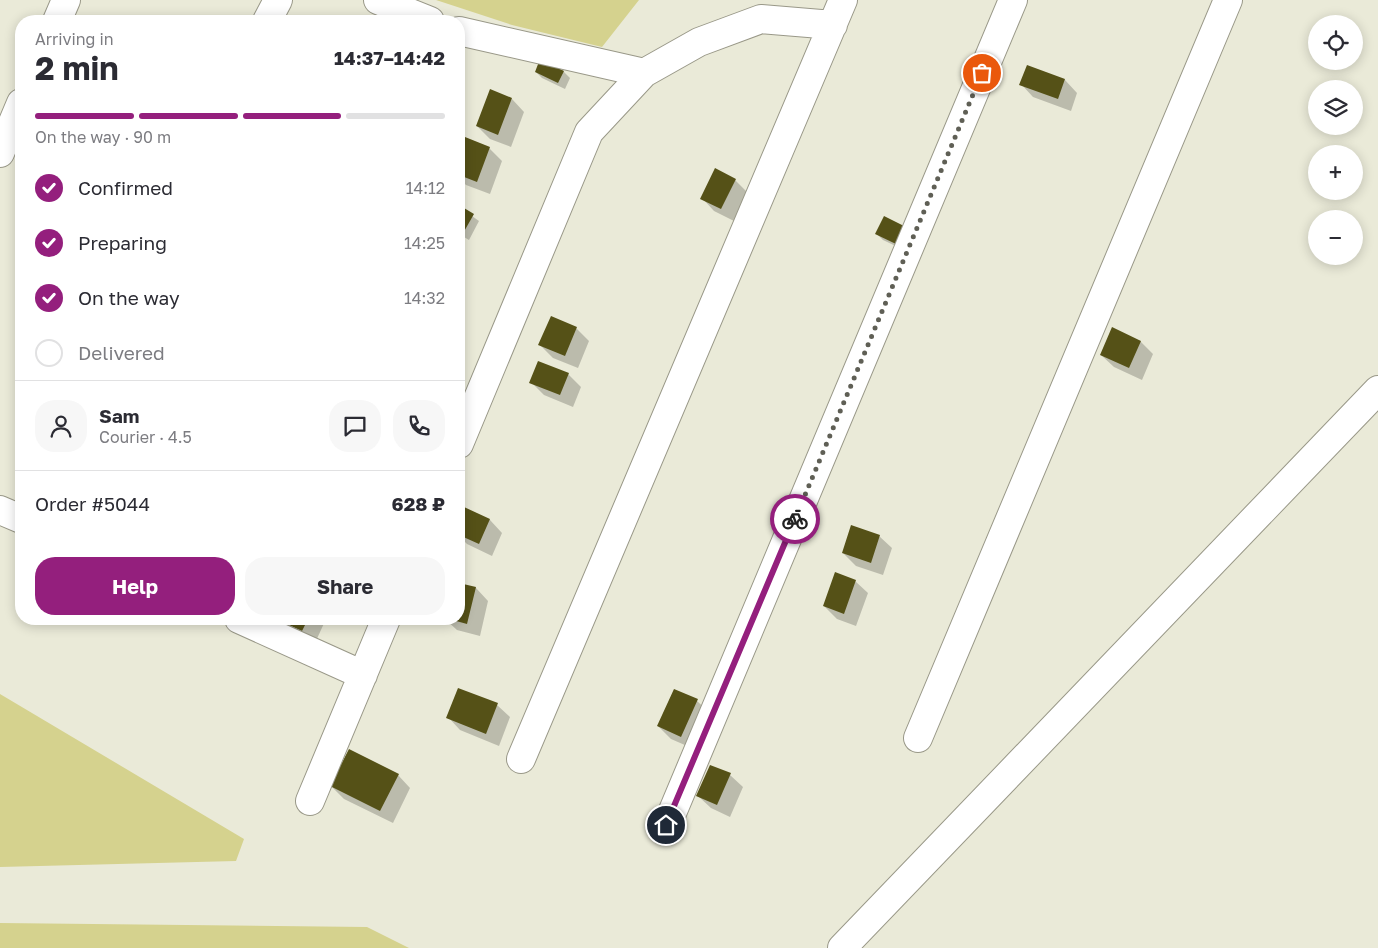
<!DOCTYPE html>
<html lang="en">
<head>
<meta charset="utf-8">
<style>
	:root { --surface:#fff; --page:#f7f7f7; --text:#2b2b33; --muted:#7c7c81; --line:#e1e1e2; --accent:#941f7d }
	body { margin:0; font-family:"Golos Text",sans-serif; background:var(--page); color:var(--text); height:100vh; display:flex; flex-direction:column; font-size:19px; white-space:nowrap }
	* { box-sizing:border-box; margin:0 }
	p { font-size:16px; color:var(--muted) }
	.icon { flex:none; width:28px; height:28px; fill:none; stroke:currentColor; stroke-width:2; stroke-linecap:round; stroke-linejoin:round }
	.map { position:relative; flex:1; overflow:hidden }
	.drawer { position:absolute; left:15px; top:15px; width:450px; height:610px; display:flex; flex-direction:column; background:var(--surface); border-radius:20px; box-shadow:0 2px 12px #0003 }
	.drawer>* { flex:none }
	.controls { position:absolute; left:1308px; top:15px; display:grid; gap:10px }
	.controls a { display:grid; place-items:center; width:55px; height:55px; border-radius:50%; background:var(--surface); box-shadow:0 2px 12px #0003; font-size:25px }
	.pin { position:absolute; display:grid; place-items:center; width:42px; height:42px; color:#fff; margin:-21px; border:2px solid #fff; border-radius:50%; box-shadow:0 1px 5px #0007 }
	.courier { position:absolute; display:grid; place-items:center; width:50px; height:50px; margin:-25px; border:4px solid #941f7d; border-radius:50%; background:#fff; color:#222; box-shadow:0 1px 6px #0007 }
	.head em { font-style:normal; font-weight:700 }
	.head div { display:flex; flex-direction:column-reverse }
	.head { display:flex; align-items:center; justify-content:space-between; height:85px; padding:0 20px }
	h1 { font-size:32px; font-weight:700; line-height:38px }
	.bar { display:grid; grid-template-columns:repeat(4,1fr); gap:8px 5px; align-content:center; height:60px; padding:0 20px }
	.bar i { height:6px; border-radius:4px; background:var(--line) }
	.bar .on { background:var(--accent) }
	.bar p { grid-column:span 4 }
	.line { display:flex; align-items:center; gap:12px; padding:0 20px; border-top:1px solid var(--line) }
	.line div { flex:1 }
	.round { display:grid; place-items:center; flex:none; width:52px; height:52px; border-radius:20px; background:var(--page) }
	ol { padding:0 20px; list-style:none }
	li { display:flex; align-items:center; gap:15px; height:55px }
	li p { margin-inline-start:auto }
	li .icon { padding:5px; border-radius:50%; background:var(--accent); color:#fff; stroke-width:4 }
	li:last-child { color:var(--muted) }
	li i { width:28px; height:28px; border:2px solid var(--line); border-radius:50% }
	.button { display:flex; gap:10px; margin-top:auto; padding:10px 20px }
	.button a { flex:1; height:58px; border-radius:20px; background:var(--accent); color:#fff; font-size:20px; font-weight:700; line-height:58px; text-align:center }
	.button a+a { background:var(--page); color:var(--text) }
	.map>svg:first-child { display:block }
	.green { fill:#d5d28e }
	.shadow { fill:#0003 }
	.building { fill:#555117 }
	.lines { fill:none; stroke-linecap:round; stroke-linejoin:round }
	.minor-casing { stroke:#999888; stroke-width:30 }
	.minor { stroke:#fff; stroke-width:28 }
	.done { stroke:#5f5f55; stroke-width:5; stroke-dasharray:0 9 }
	.route { stroke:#941f7d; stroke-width:6 }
</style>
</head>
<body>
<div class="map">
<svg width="1378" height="948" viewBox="0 0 1378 948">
	<rect width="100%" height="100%" fill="#eaead8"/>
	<path class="green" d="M 436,0 L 639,0 L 602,47 L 512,25 Z
		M 0,694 L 244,839 L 236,861 L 0,867 Z
		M 0,923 L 367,927 L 409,948 L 0,948 Z"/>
	<path class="shadow" d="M 541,61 L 564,72 L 570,78 L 565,89 L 542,78 L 536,72 Z
		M 1065,80 L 1077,93 L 1071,111 L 1033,97 L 1021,84 Z
		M 512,99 L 524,112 L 511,147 L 490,139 L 477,126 Z
		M 466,139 L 489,148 L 502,161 L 490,194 L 466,185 L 459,178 L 459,158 Z
		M 735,180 L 748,193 L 734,221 L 714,211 L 702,198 Z
		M 459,207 L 479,221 L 469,240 L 459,234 Z
		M 884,218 L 902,249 L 883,240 L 877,234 Z
		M 576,328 L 589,341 L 578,368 L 553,358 L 540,345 Z
		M 1112,329 L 1141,342 L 1153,354 L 1142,380 L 1114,367 L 1101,355 Z
		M 568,374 L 581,387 L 573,407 L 544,395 L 531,382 Z
		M 464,509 L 490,520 L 502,533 L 492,556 L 467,544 L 459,536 L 459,521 Z
		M 879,536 L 892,548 L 883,575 L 856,566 L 843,553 Z
		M 855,581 L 868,593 L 856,626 L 837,619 L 824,606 Z
		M 459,584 L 476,588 L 488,601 L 480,636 L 457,630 L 445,619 L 459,619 Z
		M 269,619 L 326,619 L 315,643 Z
		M 674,690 L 697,701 L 710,713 L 694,749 L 671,739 L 658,726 Z
		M 497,705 L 510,717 L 499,746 L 460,730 L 448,717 Z
		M 398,775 L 410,788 L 393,823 L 344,799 L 331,786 Z
		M 730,775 L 743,787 L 730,817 L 711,808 L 698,796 Z"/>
	<path class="building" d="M 540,59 L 564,71 L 558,83 L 535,72 Z
		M 1027,65 L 1065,79 L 1058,99 L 1019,85 Z
		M 490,89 L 512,98 L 498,135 L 476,126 Z
		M 465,137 L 490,147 L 477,182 L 459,175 L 459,154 Z
		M 715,168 L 736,179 L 721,209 L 700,199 Z
		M 459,205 L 474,214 L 462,235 L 459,233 Z
		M 884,216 L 904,226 L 896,244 L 875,234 Z
		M 551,316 L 577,327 L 565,356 L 538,345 Z
		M 1112,327 L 1141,341 L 1129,368 L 1100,355 Z
		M 538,361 L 569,373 L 560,395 L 529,383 Z
		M 464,507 L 490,519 L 479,544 L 459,535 L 459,518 Z
		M 851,525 L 880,535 L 871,563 L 842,553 Z
		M 835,572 L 856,580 L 844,614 L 823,606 Z
		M 459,583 L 476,587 L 467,624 L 449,619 L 459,619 Z
		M 276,619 L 308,619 L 302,631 Z
		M 458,688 L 498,703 L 486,734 L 446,718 Z
		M 674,689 L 698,699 L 681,737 L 657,726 Z
		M 349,749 L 399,774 L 380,811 L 330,786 Z
		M 710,765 L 731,773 L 717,805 L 696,796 Z"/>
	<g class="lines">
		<g class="minor-casing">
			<path id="minor" d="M 378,0 L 430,21
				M 57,21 L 66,0
				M 267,21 L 278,0
				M 459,31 L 644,73
				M 0,153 L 21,103
				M 459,444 L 589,132 L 644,73 L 699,42 L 761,19 L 833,25
				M 0,510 L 21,519
				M 239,619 L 363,675
				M 918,738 L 1228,0
				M 521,759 L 843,0
				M 310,801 L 386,619
				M 667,825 L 1013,0
				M 842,948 L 1378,390"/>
		</g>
		<use href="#minor" class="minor"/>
	</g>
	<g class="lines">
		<path class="done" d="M 795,519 L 982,73"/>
		<path class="route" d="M 666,825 L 795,519"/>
	</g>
</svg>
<div class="controls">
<a><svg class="icon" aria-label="locate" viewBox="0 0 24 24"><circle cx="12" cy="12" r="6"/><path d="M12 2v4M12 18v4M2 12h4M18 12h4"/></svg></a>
<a><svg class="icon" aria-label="layers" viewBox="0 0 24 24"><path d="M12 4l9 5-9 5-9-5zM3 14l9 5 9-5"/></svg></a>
<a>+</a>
<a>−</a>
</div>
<div class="pin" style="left:982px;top:73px;background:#ea580c"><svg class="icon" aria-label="bag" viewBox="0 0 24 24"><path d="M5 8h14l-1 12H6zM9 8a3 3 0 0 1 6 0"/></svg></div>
<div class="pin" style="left:666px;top:825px;background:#1f2937"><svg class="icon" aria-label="home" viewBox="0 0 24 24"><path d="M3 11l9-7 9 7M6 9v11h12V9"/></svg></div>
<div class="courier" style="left:795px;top:519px"><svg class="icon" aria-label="bike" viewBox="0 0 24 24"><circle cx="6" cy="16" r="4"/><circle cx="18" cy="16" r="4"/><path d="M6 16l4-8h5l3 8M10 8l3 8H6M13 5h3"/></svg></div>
<section class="drawer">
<div class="head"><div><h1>2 min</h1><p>Arriving in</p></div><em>14:37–14:42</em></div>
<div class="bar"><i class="on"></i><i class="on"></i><i class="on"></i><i></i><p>On the way · 90 m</p></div>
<ol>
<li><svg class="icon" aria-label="check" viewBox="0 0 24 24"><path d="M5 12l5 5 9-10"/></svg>Confirmed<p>14:12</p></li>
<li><svg class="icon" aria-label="check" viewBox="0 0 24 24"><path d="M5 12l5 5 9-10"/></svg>Preparing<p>14:25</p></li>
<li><svg class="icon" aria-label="check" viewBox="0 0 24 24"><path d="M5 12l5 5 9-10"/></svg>On the way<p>14:32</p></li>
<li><i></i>Delivered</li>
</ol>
<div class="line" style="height:90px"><a class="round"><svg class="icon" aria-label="person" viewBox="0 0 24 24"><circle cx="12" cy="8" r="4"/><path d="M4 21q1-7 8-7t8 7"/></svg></a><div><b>Sam</b><p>Courier · 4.5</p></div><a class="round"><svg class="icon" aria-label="chat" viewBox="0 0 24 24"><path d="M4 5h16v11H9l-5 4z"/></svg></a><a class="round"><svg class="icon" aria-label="phone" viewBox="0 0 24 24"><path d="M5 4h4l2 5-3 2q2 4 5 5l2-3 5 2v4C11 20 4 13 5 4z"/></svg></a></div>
<div class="line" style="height:65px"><div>Order #5044</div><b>628 ₽</b></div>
<div class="button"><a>Help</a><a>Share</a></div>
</section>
</div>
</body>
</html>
